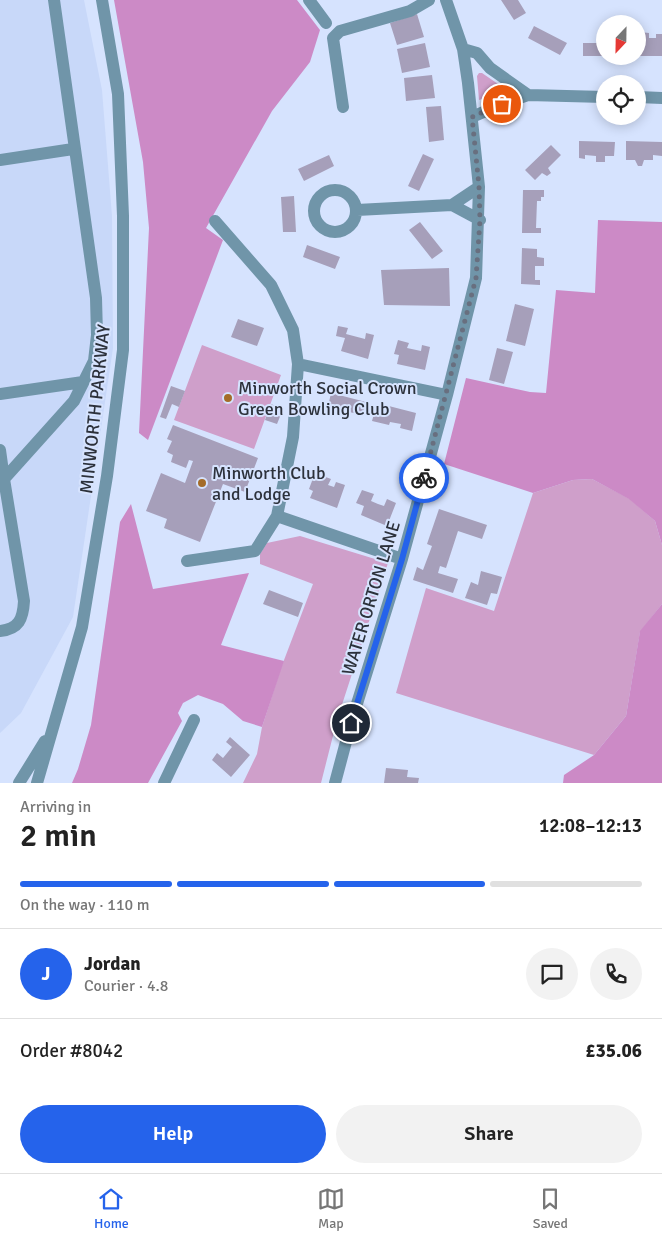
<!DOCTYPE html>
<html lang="en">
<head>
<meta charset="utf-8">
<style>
	:root { --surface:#fff; --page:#f2f2f2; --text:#222; --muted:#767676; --line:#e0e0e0; --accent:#2563eb }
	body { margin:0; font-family:Signika,sans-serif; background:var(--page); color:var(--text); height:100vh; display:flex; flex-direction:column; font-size:19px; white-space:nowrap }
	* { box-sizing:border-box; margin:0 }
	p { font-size:16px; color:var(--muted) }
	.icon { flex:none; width:28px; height:28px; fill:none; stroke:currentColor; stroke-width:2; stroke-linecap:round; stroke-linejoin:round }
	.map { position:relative; height:783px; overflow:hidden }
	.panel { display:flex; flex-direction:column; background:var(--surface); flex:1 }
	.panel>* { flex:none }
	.needle { width:32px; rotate:202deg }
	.fabs { position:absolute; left:596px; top:15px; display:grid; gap:10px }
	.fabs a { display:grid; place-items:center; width:50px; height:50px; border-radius:50%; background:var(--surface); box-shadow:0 2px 12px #0003; font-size:25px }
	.pin { position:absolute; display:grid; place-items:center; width:42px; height:42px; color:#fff; margin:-21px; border:2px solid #fff; border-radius:50%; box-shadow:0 1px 5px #0007 }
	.courier { position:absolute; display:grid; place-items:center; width:50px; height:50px; margin:-25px; border:4px solid #2563eb; border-radius:50%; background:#fff; color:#222; box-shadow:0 1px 6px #0007 }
	.overview em { font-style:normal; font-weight:600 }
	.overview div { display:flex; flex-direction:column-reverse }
	.overview { display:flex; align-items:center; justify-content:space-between; height:85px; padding:0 20px }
	h1 { font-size:32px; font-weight:600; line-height:38px }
	.bar { display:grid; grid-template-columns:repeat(4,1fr); gap:8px 5px; align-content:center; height:60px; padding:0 20px }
	.bar i { height:6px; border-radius:4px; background:var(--line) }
	.bar .on { background:var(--accent) }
	.bar p { grid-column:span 4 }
	.line { display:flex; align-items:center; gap:12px; padding:0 20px; border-top:1px solid var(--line) }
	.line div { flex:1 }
	.round { display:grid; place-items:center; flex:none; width:52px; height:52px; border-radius:26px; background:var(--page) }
	.cta { display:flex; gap:10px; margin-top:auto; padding:10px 20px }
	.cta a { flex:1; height:58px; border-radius:30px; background:var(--accent); color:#fff; font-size:20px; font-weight:600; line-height:58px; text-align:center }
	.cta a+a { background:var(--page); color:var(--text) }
	.menu { display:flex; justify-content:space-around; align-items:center; height:70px; border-top:1px solid var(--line); background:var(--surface); font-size:14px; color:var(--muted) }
	.menu a { display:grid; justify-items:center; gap:2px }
	.menu .on { color:var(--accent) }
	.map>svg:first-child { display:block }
	.built { fill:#c8d8f9 }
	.green { fill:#cf9fca }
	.forest { fill:#cc8ac6 }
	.building { fill:#a69fba }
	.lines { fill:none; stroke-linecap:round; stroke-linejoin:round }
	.minor { stroke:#7095a9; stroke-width:12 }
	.done { stroke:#686f7f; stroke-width:5; stroke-dasharray:0 9 }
	.route { stroke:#2563eb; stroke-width:6 }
	.poi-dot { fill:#a46c29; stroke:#d6e3fe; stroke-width:2 }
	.labels { text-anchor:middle; stroke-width:4; stroke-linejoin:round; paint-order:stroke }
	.poi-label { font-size:18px; fill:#2c313b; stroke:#d6e3fe; text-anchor:start }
	.street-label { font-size:18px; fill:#2c313b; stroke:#d6e3fe }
</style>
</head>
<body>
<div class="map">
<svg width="662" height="783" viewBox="0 0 662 783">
	<rect width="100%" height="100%" fill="#d6e3fe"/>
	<path class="built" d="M 0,0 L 84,0 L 102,90 L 112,216 L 113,348 L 73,617 L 21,713 L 0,733 Z"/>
	<path class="green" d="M 479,73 L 482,73 L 501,86 L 501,93 L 479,100 L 477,76 Z
		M 202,345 L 281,375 L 254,449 L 174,420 Z
		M 592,479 L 630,499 L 655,521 L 662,545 L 662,604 L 640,632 L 626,716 L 594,755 L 396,693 L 426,588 L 494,611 L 533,493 L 573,480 Z
		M 300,536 L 388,563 L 337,720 L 321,783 L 243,783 L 257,754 L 262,727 L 281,668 L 313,584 L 260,564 L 260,554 L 267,543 Z"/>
	<path class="forest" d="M 114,0 L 297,0 L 320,30 L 310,62 L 272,111 L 206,228 L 223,240 L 148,440 L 139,433 L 149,228 L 143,162 Z
		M 598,220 L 662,222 L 662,545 L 655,521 L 629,499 L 592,479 L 573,480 L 533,493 L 444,464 L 466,378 L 530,392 L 546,393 L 556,290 L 595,293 Z
		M 131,504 L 153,589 L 249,573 L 221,645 L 284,661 L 262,727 L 243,721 L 223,704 L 198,695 L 183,703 L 178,713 L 182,721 L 148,783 L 72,783 L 78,769 L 91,725 L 120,522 Z
		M 662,604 L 662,783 L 563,783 L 564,775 L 594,755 L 626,716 L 640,631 Z"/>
	<path class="building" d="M 501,0 L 518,0 L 526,13 L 514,20 Z
		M 417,14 L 424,37 L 397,45 L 390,23 Z
		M 534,26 L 567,43 L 560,55 L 528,38 Z
		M 640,32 L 649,33 L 649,38 L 656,38 L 656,34 L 662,34 L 662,56 L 638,56 Z
		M 425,43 L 430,67 L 402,73 L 397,49 Z
		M 583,43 L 605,43 L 605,56 L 583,56 Z
		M 432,75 L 435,98 L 406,101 L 404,78 Z
		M 441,106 L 444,140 L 429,142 L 426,107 Z
		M 579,141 L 615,142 L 614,156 L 605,156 L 605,162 L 596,162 L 596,156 L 585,155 L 585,159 L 579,158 Z
		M 626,141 L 662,142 L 662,156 L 653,155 L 653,160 L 644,160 L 642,166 L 638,166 L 635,160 L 626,160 Z
		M 551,145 L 561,155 L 548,168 L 551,173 L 547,176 L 542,173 L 535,180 L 525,170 Z
		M 423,154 L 434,159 L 419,191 L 408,186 Z
		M 329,155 L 334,166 L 304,181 L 298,169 Z
		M 523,190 L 544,190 L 544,197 L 541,197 L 541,201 L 537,201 L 536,228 L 541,228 L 541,233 L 522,233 Z
		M 294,196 L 296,232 L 283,232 L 281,197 Z
		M 420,222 L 443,251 L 432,259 L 409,230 Z
		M 307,245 L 340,257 L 335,269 L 303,257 Z
		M 522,248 L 537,249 L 537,257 L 544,258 L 544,266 L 535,266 L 535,280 L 540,280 L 540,285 L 521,284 Z
		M 449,268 L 450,306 L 384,305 L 381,270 Z
		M 515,304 L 534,309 L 525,346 L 506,341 Z
		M 238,319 L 264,328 L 257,346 L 231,337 Z
		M 338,326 L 348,328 L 346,334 L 365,339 L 366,333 L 374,335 L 368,359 L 341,351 L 345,338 L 336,336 Z
		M 398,340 L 409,343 L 407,348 L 421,351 L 422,345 L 430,347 L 425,370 L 397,364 L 399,355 L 394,354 Z
		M 497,348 L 513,352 L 504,384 L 489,380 Z
		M 171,386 L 185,391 L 179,407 L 172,404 L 166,419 L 160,417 Z
		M 331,393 L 366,402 L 362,415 L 328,407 Z
		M 271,404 L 283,409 L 277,424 L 265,420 Z
		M 381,404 L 416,413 L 412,431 L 400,428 L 401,424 L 390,422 L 389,425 L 372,421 L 374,414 L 378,415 Z
		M 173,425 L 258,458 L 245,492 L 223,484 L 200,542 L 164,528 L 167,519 L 146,511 L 161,473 L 185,483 L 193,461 L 189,460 L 186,468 L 171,462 L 173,455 L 167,452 L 172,441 L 167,439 Z
		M 315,473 L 331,479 L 328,485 L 334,487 L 336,482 L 345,485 L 337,508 L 310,498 L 313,491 L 309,489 Z
		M 362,490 L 374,494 L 371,501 L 378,504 L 384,506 L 387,499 L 396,503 L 387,526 L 361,515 L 364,506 L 356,503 Z
		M 439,509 L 487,525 L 482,539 L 458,531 L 446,568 L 440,566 L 438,573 L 458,579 L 453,593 L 413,580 L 417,567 L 423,570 L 432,546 L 427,544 Z
		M 481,571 L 502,577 L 497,594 L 491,593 L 487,605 L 465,598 L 471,582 L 478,585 Z
		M 269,590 L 303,603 L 298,617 L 263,604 Z
		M 230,737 L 250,755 L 231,777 L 212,760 L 217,753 L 223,758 L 232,747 L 226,742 Z
		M 386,768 L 408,770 L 407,777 L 419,778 L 418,783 L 384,783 Z"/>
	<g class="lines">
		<path class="minor" d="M 309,0 L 326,23
			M 463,49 L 477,53 L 490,68 L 528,95
			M 638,97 L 662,98
			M 343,107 L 333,38 L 340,31 L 410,11 L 429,0
			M 472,117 L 502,104 L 528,95 L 605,97
			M 0,160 L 73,149
			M314 211a21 21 0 1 1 42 0a21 21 0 1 1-42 0Z
			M 452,205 L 479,187
			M 357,210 L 452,205 L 480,220
			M 298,364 L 447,395
			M 0,394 L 83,382
			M 0,450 L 4,479
			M 277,516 L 402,559
			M 187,561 L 255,551 L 277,516 L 293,437 L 298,364 L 293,330 L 271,285 L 215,221
			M 0,631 C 19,629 23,619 24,601 L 4,479 L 74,401 L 94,361 L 97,335 L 96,298 L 54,0
			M 19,783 L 45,741
			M 37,783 L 82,627 L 107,476 L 123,350 L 123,216 L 118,94 L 102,0
			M 164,783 L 194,720
			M 335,783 L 351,723 L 402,559 L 447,395 L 476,278 L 479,187 L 468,83 L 463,49 L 446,0"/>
	</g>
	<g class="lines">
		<path class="done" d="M 424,478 L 476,278 L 480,220 L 479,186 L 472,117 L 502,104"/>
		<path class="route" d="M 351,723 L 402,559 L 424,478"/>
	</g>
	<g class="poi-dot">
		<circle cx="228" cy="398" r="5"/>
		<circle cx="202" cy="483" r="5"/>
	</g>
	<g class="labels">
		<g class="poi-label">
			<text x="238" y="394">Minworth Social Crown<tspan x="238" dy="21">Green Bowling Club</tspan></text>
			<text x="212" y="479">Minworth Club<tspan x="212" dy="21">and Lodge</tspan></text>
		</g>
		<g class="street-label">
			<text transform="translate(95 409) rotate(-84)" y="6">MINWORTH PARKWAY</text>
			<text transform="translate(371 598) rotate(-73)" y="6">WATER ORTON LANE</text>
		</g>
	</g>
</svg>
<div class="fabs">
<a><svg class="needle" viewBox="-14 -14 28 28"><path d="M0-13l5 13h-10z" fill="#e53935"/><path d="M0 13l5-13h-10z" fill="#767676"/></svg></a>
<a><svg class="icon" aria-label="locate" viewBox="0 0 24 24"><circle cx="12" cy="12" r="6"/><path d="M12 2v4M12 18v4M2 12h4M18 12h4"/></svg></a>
</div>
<div class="pin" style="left:502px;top:104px;background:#ea580c"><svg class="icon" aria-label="bag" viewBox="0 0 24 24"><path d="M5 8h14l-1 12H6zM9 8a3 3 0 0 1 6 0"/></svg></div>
<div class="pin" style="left:351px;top:723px;background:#1f2937"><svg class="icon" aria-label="home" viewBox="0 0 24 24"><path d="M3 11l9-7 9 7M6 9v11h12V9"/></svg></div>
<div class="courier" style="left:424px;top:478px"><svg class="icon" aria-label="bike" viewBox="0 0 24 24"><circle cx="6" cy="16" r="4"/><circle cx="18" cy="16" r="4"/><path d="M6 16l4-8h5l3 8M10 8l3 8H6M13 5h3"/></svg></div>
</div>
<section class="panel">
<div class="overview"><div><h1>2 min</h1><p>Arriving in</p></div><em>12:08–12:13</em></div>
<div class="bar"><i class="on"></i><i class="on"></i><i class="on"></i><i></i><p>On the way · 110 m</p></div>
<div class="line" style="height:90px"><b class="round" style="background:var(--accent);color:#fff">J</b><div><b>Jordan</b><p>Courier · 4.8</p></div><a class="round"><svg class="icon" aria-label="chat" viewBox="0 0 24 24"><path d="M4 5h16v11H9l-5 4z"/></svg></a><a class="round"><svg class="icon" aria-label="phone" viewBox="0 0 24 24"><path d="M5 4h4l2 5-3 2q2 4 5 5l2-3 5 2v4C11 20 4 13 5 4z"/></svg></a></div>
<div class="line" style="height:65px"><div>Order #8042</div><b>£35.06</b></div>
<div class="cta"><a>Help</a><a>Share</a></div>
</section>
<nav class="menu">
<a class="on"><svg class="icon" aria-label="home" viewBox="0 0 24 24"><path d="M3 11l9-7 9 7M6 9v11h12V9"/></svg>Home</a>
<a><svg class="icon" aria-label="map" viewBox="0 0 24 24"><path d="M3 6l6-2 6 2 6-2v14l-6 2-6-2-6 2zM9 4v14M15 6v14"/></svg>Map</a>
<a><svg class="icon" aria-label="saved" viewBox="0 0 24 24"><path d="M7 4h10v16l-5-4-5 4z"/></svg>Saved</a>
</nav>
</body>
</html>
